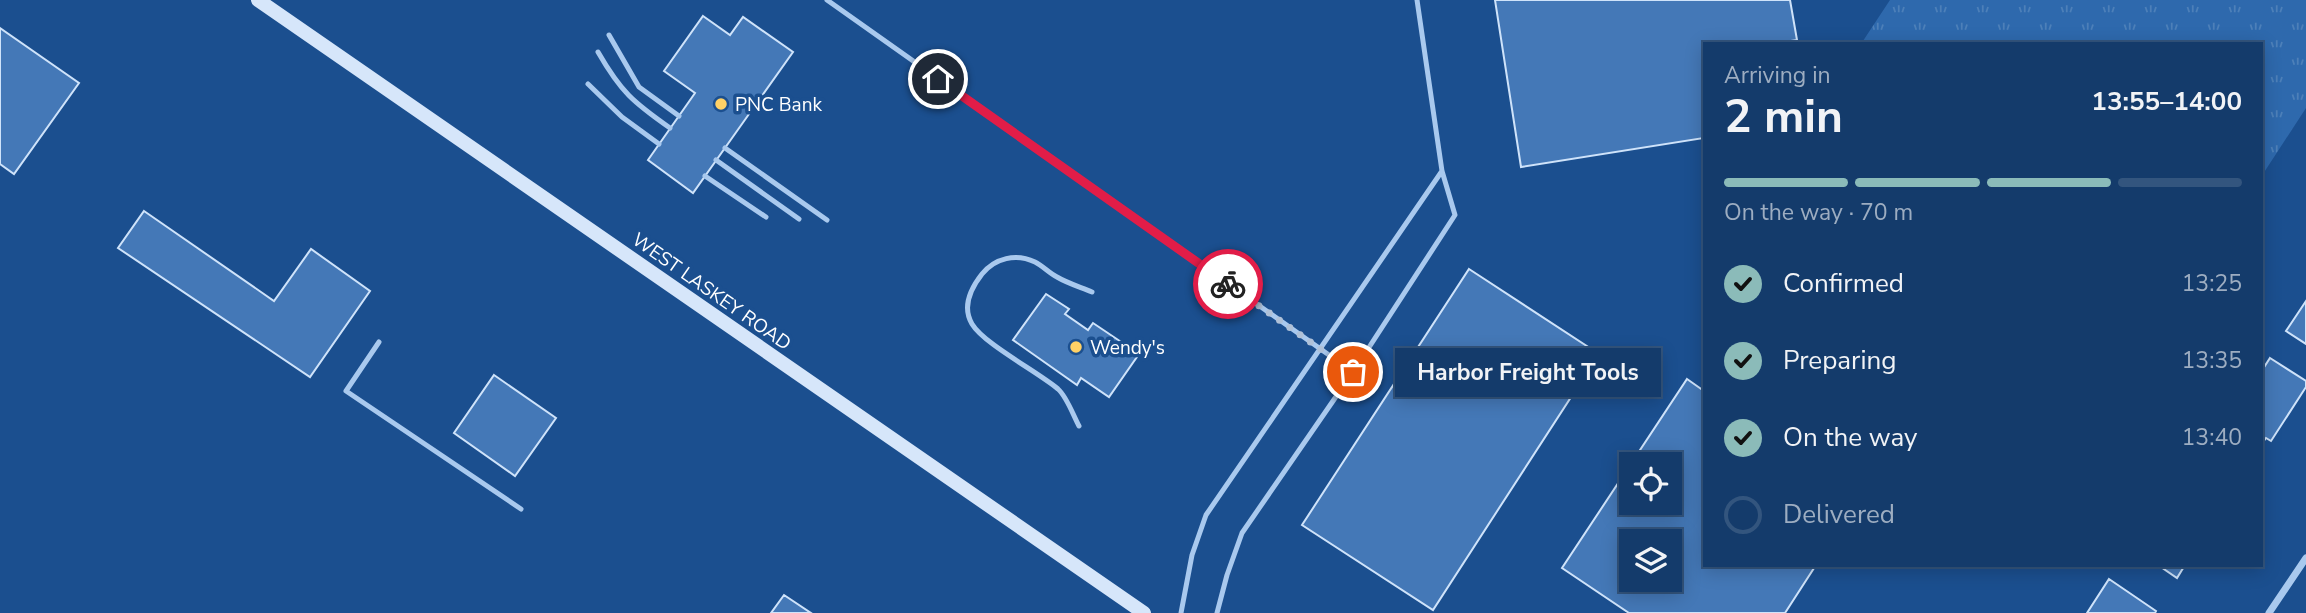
<!DOCTYPE html>
<html lang="en">
<head>
<meta charset="utf-8">
<style>
	:root { --surface:#143b6b; --page:#214673; --text:#f1f3f6; --muted:#9dadc1; --line:#33557e; --accent:#8bbbb9 }
	body { margin:0; font-family:"Nunito Sans",sans-serif; background:var(--page); color:var(--text); height:100vh; display:flex; flex-direction:column; font-size:26px; white-space:nowrap }
	* { box-sizing:border-box; margin:0 }
	p { font-size:23px; color:var(--muted) }
	.icon { flex:none; width:38px; height:38px; fill:none; stroke:currentColor; stroke-width:2; stroke-linecap:round; stroke-linejoin:round }
	.map { position:relative; flex:1; overflow:hidden }
	.details { position:absolute; left:1703px; top:42px; width:560px; height:525px; display:flex; flex-direction:column; background:var(--surface); border-radius:0px; box-shadow:0 4px 18px #0003,0 0 0 2px var(--line) }
	.details>* { flex:none }
	.tools { position:absolute; left:1619px; top:452px; display:grid; gap:14px }
	.tools a { display:grid; place-items:center; width:63px; height:63px; border-radius:0px; background:var(--surface); box-shadow:0 4px 18px #0003,0 0 0 2px var(--line); font-size:35px }
	.pin { position:absolute; display:grid; place-items:center; width:60px; height:60px; color:#fff; margin:-30px; border:4px solid #fff; border-radius:50%; box-shadow:0 2px 7px #0007 }
	.courier { position:absolute; display:grid; place-items:center; width:70px; height:70px; margin:-35px; border:5px solid #e11d48; border-radius:50%; background:#fff; color:#222; box-shadow:0 2px 9px #0007 }
	.bubble { position:absolute; height:49px; border-radius:0px; background:var(--surface); box-shadow:0 4px 18px #0003,0 0 0 2px var(--line); font-size:23px; font-weight:700; line-height:49px; text-align:center }
	.headline em { font-style:normal; font-weight:700 }
	.headline div { display:flex; flex-direction:column-reverse }
	.headline { display:flex; align-items:center; justify-content:space-between; height:119px; padding:0 21px }
	h1 { font-size:46px; font-weight:700; line-height:52px }
	.bar { display:grid; grid-template-columns:repeat(4,1fr); gap:10px 7px; align-content:center; height:84px; padding:0 21px }
	.bar i { height:9px; border-radius:5px; background:var(--line) }
	.bar .selected { background:var(--accent) }
	.bar p { grid-column:span 4 }
	ol { padding:0 21px; list-style:none }
	li { display:flex; align-items:center; gap:21px; height:77px }
	li p { margin-inline-start:auto }
	li .icon { padding:7px; border-radius:50%; background:var(--accent); color:#111; stroke-width:4 }
	li:last-child { color:var(--muted) }
	li i { width:38px; height:38px; border:4px solid var(--line); border-radius:50% }
	.map>svg:first-child { display:block }
	.park { fill:url(#park-tufts) }
	.building { fill:#4478b7; stroke:#cfe3fa; stroke-width:2; fill-rule:evenodd }
	.lines { fill:none; stroke-linecap:round; stroke-linejoin:round }
	.service { stroke:#a9c9ee; stroke-width:5 }
	.minor { stroke:#a9c9ee; stroke-width:7 }
	.secondary { stroke:#d6e6fa; stroke-width:14 }
	.done { stroke:#afc1d8; stroke-width:7; stroke-dasharray:0 12.6 }
	.route { stroke:#e11d48; stroke-width:9 }
	.poi-dot { fill:#ffd166; stroke:#1b4f8f; stroke-width:2.5 }
	.labels { text-anchor:middle; stroke-width:7; stroke-linejoin:round; paint-order:stroke }
	.poi-label { font-size:19px; fill:#fff; stroke:#1b4f8f; text-anchor:start }
	.street-label { font-size:19px; fill:#fff; stroke:#1b4f8f }
</style>
</head>
<body>
<div class="map">
<svg width="2306" height="613" viewBox="0 0 2306 613">
	<defs>
		<pattern id="park-tufts" width="24" height="20" patternUnits="userSpaceOnUse" patternTransform="scale(1.75)"><rect width="24" height="20" fill="#2e69ad"/><path d="M3 7l-1-3M5 7V3M7 7l1-3M15 17l-1-3M17 17v-4M19 17l1-3" fill="none" stroke="#4d80b9"/></pattern>
	</defs>
	<rect width="100%" height="100%" fill="#1b4f8f"/>
	<path class="park" d="M 1890,0 L 2306,0 L 2306,108 L 2261,177 L 2261,44 L 1861,44 Z"/>
	<path class="building" d="M 1495,0 L 1790,0 L 1797,40 L 1772,44 L 1704,44 L 1704,138 L 1521,167 Z
		M 703,16 L 730,35 L 743,17 L 793,52 L 693,193 L 648,160 L 695,93 L 664,71 Z
		M 0,28 L 79,83 L 14,174 L 0,164 Z
		M 144,211 L 274,301 L 311,249 L 370,291 L 310,377 L 118,248 Z
		M 1469,269 L 1599,354 L 1433,610 L 1302,525 Z
		M 1046,294 L 1069,309 L 1065,314 L 1088,330 L 1093,323 L 1139,354 L 1109,397 L 1081,378 L 1077,385 L 1013,340 Z
		M 2306,301 L 2306,344 L 2286,331 Z
		M 2270,358 L 2306,381 L 2306,387 L 2271,441 L 2266,438 L 2261,445 L 2261,372 Z
		M 494,375 L 556,418 L 515,476 L 454,433 Z
		M 1687,379 L 1704,391 L 1704,565 L 1816,565 L 1785,613 L 1629,613 L 1562,568 ZM 1631,464 L 1670,464 L 1670,502 L 1631,502 ZM 1631,541 L 1670,541 L 1670,579 L 1631,579 Z
		M 2158,565 L 2185,565 L 2177,578 Z
		M 2109,579 L 2156,611 L 2155,613 L 2087,613 Z
		M 784,595 L 811,613 L 771,613 Z"/>
	<g class="lines">
		<path class="service" d="M 827,0 L 1353,372
			M 609,35 L 639,87 L 679,116
			M 598,52 C 621,92 633,102 670,128
			M 588,84 L 622,117 L 659,144
			M 725,148 L 827,220
			M 716,160 L 799,219
			M 705,176 L 766,217
			M 379,342 L 346,391 L 521,509
			M 1079,426 C 1073,415 1067,397 1058,389 C 1038,372 984,344 972,324 C 962,307 971,288 982,274 C 995,258 1016,253 1035,262 C 1043,266 1049,273 1057,277 C 1067,283 1080,287 1092,292
			M 1181,613 L 1192,555 L 1206,515 L 1442,171
			M 1217,613 L 1227,575 L 1242,533 L 1353,372 L 1455,215 L 1442,171 L 1417,0"/>
		<path class="minor" d="M 2269,613 L 2306,558"/>
		<path class="secondary" d="M 258,0 L 1144,613"/>
	</g>
	<g class="lines">
		<path class="done" d="M 1228,284 L 1353,372"/>
		<path class="route" d="M 938,79 L 1228,284"/>
	</g>
	<g class="poi-dot">
		<circle cx="721" cy="104" r="7"/>
		<circle cx="1076" cy="347" r="7"/>
	</g>
	<g class="labels">
		<g class="poi-label">
			<text x="735" y="111">PNC Bank</text>
			<text x="1090" y="354">Wendy's</text>
		</g>
		<g class="street-label">
			<text transform="translate(712 291) rotate(35)" y="7">WEST LASKEY ROAD</text>
		</g>
	</g>
</svg>
<div class="tools">
<a><svg class="icon" aria-label="locate" viewBox="0 0 24 24"><circle cx="12" cy="12" r="6"/><path d="M12 2v4M12 18v4M2 12h4M18 12h4"/></svg></a>
<a><svg class="icon" aria-label="layers" viewBox="0 0 24 24"><path d="M12 4l9 5-9 5-9-5zM3 14l9 5 9-5"/></svg></a>
</div>
<div class="pin" style="left:1353px;top:372px;background:#ea580c"><svg class="icon" aria-label="bag" viewBox="0 0 24 24"><path d="M5 8h14l-1 12H6zM9 8a3 3 0 0 1 6 0"/></svg></div>
<div class="pin" style="left:938px;top:79px;background:#1f2937"><svg class="icon" aria-label="home" viewBox="0 0 24 24"><path d="M3 11l9-7 9 7M6 9v11h12V9"/></svg></div>
<div class="courier" style="left:1228px;top:284px"><svg class="icon" aria-label="bike" viewBox="0 0 24 24"><circle cx="6" cy="16" r="4"/><circle cx="18" cy="16" r="4"/><path d="M6 16l4-8h5l3 8M10 8l3 8H6M13 5h3"/></svg></div>
<div class="bubble" style="left:1395px;top:348px;width:266px">Harbor Freight Tools</div>
<section class="details">
<div class="headline"><div><h1>2 min</h1><p>Arriving in</p></div><em>13:55–14:00</em></div>
<div class="bar"><i class="selected"></i><i class="selected"></i><i class="selected"></i><i></i><p>On the way · 70 m</p></div>
<ol>
<li><svg class="icon" aria-label="check" viewBox="0 0 24 24"><path d="M5 12l5 5 9-10"/></svg>Confirmed<p>13:25</p></li>
<li><svg class="icon" aria-label="check" viewBox="0 0 24 24"><path d="M5 12l5 5 9-10"/></svg>Preparing<p>13:35</p></li>
<li><svg class="icon" aria-label="check" viewBox="0 0 24 24"><path d="M5 12l5 5 9-10"/></svg>On the way<p>13:40</p></li>
<li><i></i>Delivered</li>
</ol>
</section>
</div>
</body>
</html>
